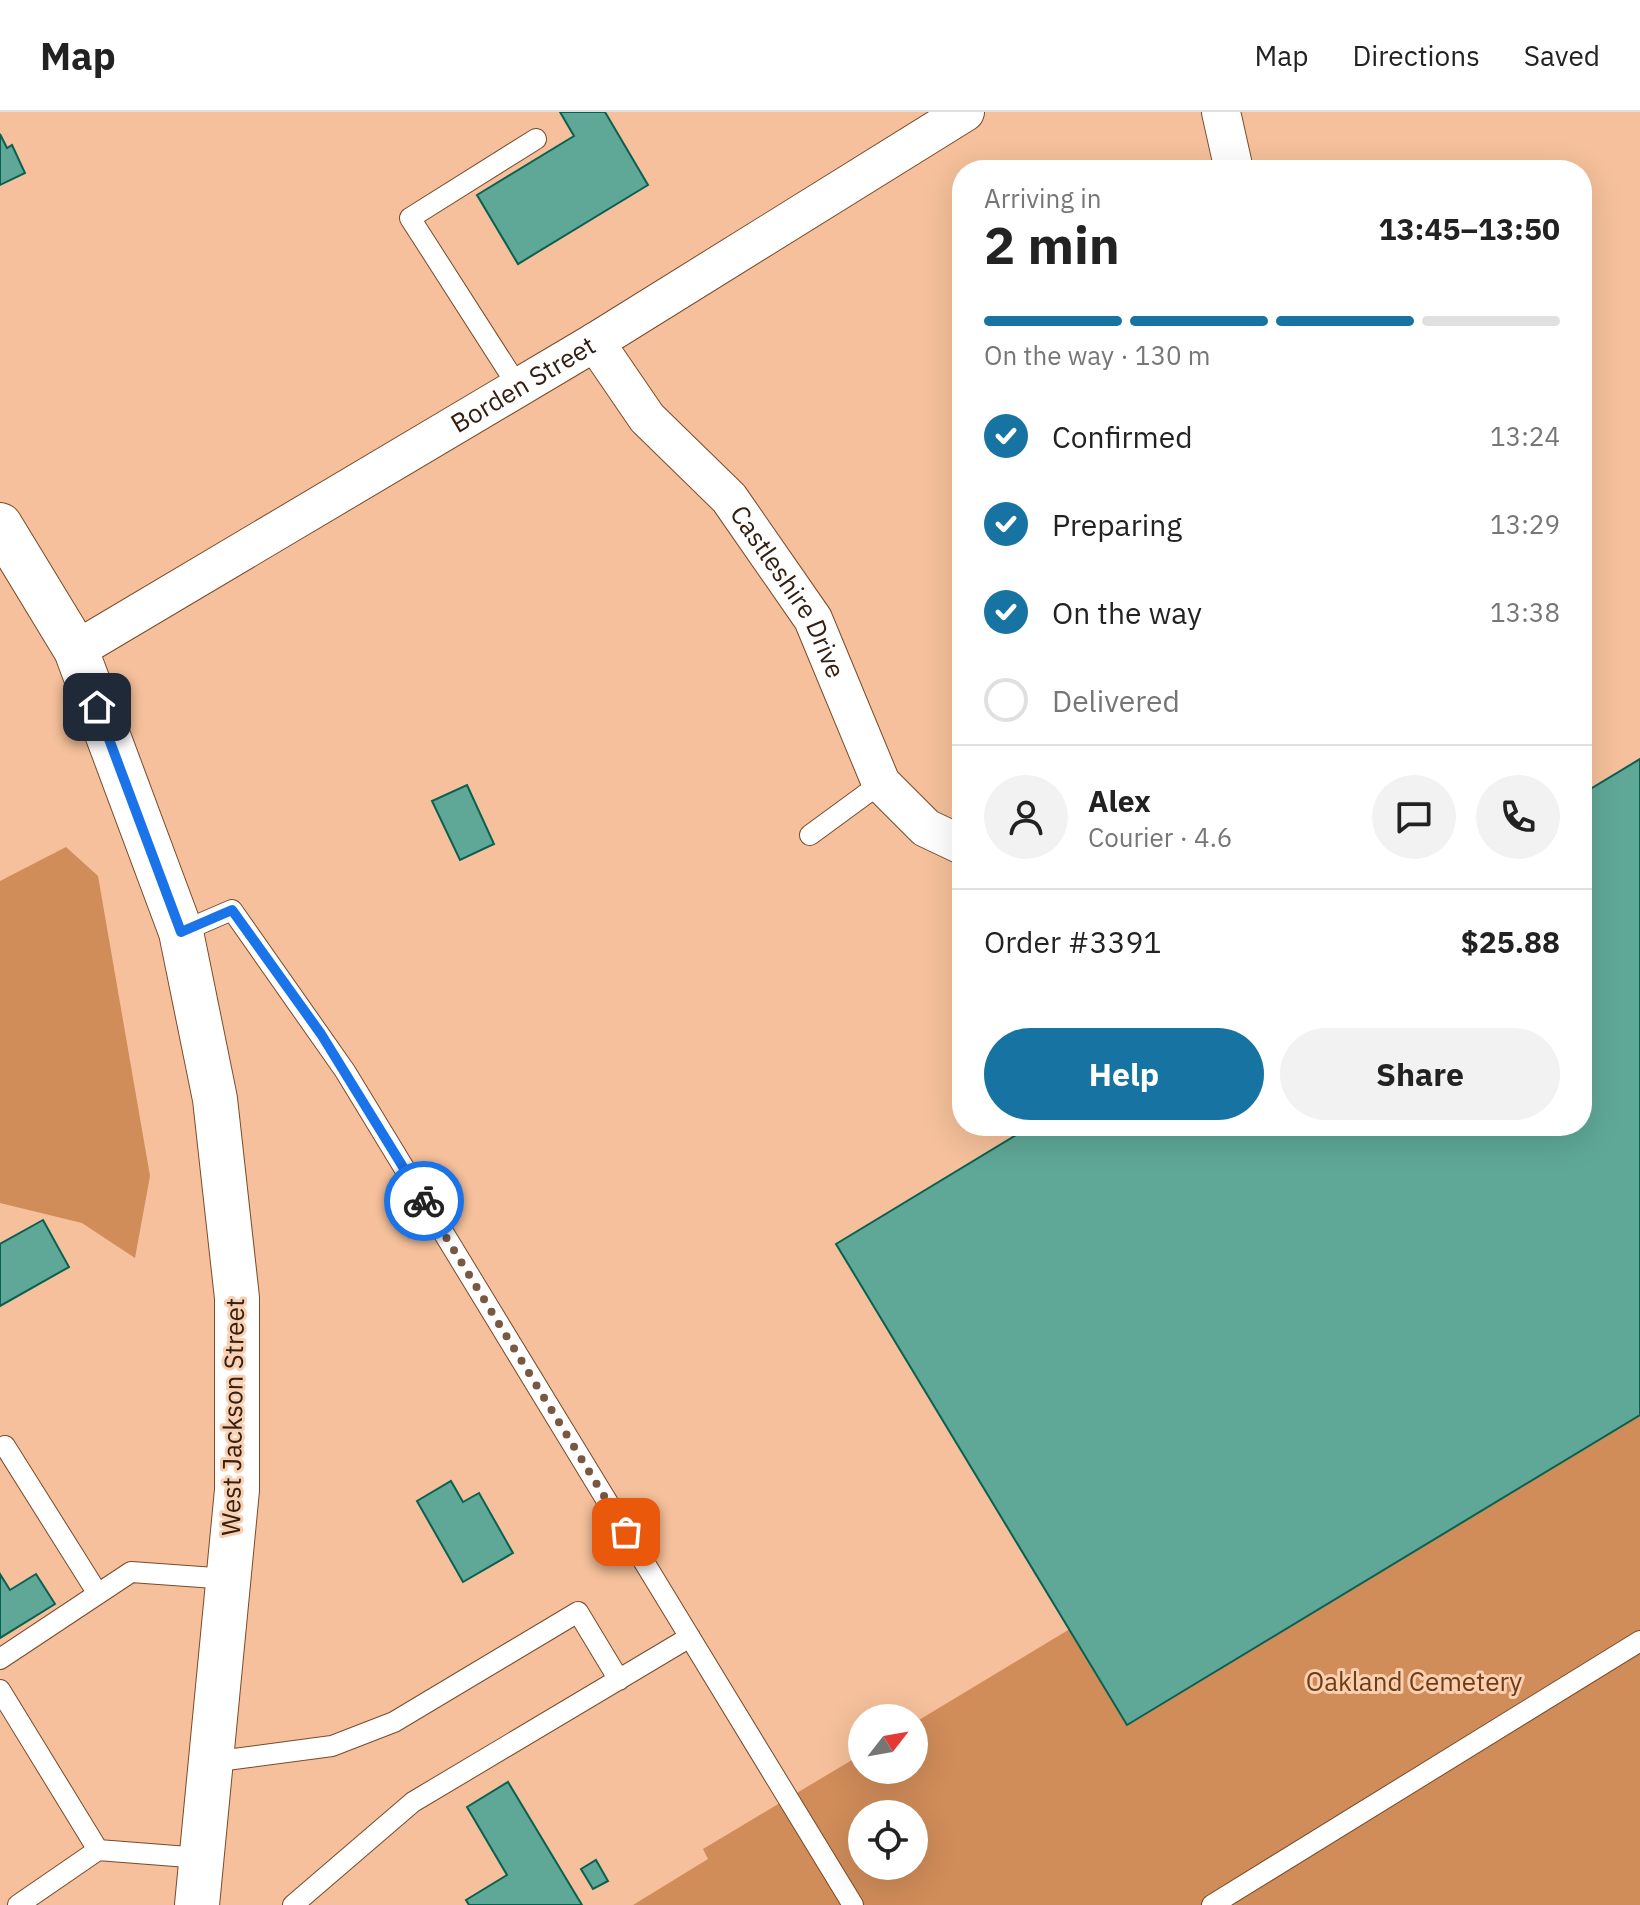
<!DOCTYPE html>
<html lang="en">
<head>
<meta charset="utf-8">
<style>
	:root { --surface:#fff; --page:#f2f2f2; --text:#222; --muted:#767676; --line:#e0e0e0; --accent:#1774a2 }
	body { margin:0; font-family:"IBM Plex Sans",sans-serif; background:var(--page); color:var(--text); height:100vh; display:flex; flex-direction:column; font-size:30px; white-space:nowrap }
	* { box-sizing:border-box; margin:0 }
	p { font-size:26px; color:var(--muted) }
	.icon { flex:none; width:44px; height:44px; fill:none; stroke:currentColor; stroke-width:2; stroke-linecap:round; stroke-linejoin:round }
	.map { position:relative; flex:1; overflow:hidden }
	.side { position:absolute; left:952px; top:48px; width:640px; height:976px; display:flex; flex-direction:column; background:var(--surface); border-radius:32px; box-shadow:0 8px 32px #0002 }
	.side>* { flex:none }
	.needle { width:52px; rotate:59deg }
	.buttons { position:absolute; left:848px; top:1592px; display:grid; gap:16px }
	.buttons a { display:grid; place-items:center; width:80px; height:80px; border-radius:50%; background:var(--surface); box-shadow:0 8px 32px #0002; font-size:40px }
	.pin { position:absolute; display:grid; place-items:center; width:68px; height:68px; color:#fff; margin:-34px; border-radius:16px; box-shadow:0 4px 12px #0006 }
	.courier { position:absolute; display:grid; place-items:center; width:80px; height:80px; margin:-40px; border:6px solid #1a73e8; border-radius:50%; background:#fff; color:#222; box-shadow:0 2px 10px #0007 }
	.headline em { font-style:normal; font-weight:700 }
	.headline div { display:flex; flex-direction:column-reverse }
	.headline { display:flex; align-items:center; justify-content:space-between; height:136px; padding:0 32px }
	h1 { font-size:52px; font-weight:700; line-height:60px }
	.bar { display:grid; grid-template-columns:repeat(4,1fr); gap:12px 8px; align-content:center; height:96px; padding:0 32px }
	.bar i { height:10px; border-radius:6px; background:var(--line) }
	.bar .on { background:var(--accent) }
	.bar p { grid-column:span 4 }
	.line { display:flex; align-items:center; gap:20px; padding:0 32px; border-top:2px solid var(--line) }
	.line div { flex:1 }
	.round { display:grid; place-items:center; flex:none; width:84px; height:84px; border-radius:42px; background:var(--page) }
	ol { padding:0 32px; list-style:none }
	li { display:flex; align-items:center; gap:24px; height:88px }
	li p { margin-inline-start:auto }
	li .icon { padding:8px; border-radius:50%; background:var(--accent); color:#fff; stroke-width:4 }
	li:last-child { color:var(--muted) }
	li i { width:44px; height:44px; border:4px solid var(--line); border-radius:50% }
	.action { display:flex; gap:16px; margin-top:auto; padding:16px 32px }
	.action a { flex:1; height:92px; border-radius:48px; background:var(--accent); color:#fff; font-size:32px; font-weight:700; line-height:92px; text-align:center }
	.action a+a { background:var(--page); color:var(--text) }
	header { display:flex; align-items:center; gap:48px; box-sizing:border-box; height:112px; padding:0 40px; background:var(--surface); border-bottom:2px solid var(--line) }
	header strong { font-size:38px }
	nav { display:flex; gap:44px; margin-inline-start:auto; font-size:28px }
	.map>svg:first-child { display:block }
	.green { fill:#d08c59; fill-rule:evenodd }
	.building { fill:#5fa897; stroke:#0a6051; stroke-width:2 }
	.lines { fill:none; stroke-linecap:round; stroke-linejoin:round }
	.service-casing { stroke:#784b29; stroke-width:22 }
	.minor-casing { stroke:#784b29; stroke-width:40 }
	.tertiary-casing { stroke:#784b29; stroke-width:46 }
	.service { stroke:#fff; stroke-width:20 }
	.minor { stroke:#fff; stroke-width:38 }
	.tertiary { stroke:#fff; stroke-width:44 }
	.done { stroke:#785842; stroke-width:8; stroke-dasharray:0 14.4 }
	.route { stroke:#1a73e8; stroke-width:10 }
	.labels { text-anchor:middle; stroke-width:6; stroke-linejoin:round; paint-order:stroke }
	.street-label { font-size:26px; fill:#342012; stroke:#fad0b2 }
	.park-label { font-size:26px; fill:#6f3d13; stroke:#fad0b2 }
</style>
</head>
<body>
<header>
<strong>Map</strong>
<nav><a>Map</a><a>Directions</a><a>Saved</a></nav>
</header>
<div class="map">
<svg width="1640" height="1793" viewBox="0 0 1640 1793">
	<rect width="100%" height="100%" fill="#f5c09b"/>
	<path class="green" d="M 66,735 L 98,764 L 150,1064 L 135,1146 L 82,1111 L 0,1091 L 0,769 Z
		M 1640,1173 L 1640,1793 L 633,1793 L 708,1747 L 703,1737 L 862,1642 L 862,1658 L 914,1658 L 914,1611 ZM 862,1702 L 914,1702 L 914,1754 L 862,1754 Z"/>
	<path class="building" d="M 560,0 L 605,0 L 648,73 L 518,152 L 477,83 L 574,24 Z
		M 0,22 L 7,36 L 12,33 L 25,61 L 0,73 Z
		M 1640,647 L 1640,1303 L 1127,1613 L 836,1132 L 1031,1014 L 1582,1014 L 1582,682 Z
		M 467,673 L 494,732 L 460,748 L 432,689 Z
		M 43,1108 L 69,1155 L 0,1194 L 0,1132 Z
		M 451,1369 L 463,1390 L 479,1381 L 513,1441 L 463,1470 L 417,1389 Z
		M 0,1462 L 10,1478 L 36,1462 L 55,1492 L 0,1526 Z
		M 508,1670 L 582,1793 L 469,1793 L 466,1788 L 507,1763 L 467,1695 Z
		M 596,1748 L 608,1769 L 593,1777 L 581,1757 Z"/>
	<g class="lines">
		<g class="service-casing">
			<path id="service" d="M 519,276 L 410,106 L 536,27
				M 810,723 L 881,671
				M 181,820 L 232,798 L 345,959 L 853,1793
				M 5,1334 L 98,1482
				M 0,1547 L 131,1460 L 229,1467
				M 0,1578 L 98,1738 L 201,1746
				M 211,1650 L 332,1634 L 394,1610 L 578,1500 L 619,1568
				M 18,1793 L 98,1738
				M 293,1793 L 413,1690 L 690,1525
				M 1212,1793 L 1640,1529"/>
		</g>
		<g class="minor-casing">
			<g id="minor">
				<path d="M 1221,0 L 1234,58"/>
				<path id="s1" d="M 595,230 L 647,306 L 729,386 L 813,507 L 881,671 L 926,716 L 962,733"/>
				<path id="s2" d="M 76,538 L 595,230 L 965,0"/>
			</g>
		</g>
		<g class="tertiary-casing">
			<path id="tertiary" d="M 0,413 L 76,538 L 181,820 L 215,987 L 237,1186 L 237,1378 L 197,1793"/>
		</g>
		<use href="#service" class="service"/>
		<use href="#minor" class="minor"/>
		<use href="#tertiary" class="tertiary"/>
	</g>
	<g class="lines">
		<path class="done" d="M 424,1089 L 626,1420"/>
		<path class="route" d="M 97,595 L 181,820 L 232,798 L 321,922 L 424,1089"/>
	</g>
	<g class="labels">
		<g class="street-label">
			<text dy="9" stroke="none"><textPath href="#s2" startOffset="520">Borden Street</textPath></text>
			<text dy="9" stroke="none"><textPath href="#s1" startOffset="318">Castleshire Drive</textPath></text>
			<text transform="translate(233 1305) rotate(-89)" y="9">West Jackson Street</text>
		</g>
		<g class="park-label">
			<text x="1414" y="1579">Oakland Cemetery</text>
		</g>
	</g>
</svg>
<div class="buttons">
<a><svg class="needle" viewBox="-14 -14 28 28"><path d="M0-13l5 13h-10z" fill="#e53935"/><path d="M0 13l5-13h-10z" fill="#767676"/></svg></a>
<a><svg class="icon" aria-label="locate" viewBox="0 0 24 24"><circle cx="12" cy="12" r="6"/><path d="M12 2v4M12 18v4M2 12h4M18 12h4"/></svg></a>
</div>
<div class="pin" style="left:626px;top:1420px;background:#ea580c"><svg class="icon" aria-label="bag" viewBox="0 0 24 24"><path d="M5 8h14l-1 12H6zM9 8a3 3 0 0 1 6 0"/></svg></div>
<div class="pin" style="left:97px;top:595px;background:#1f2937"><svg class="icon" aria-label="home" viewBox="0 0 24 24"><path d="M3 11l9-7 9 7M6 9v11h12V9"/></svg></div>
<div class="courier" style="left:424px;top:1089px"><svg class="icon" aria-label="bike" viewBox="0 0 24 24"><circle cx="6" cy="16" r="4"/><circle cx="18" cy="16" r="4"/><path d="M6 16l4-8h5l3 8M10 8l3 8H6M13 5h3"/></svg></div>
<section class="side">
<div class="headline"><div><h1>2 min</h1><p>Arriving in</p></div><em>13:45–13:50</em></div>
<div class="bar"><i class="on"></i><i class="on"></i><i class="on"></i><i></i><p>On the way · 130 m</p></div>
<ol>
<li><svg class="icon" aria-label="check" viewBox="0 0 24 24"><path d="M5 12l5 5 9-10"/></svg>Confirmed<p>13:24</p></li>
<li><svg class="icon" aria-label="check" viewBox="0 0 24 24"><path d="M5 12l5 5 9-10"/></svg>Preparing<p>13:29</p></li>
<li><svg class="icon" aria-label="check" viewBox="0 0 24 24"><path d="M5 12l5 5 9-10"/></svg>On the way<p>13:38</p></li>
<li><i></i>Delivered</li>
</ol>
<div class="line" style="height:144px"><a class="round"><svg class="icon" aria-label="person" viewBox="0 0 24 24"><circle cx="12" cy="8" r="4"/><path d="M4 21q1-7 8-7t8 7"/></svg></a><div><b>Alex</b><p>Courier · 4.6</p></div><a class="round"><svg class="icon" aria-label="chat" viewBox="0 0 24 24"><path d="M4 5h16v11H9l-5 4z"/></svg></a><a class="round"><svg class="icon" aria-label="phone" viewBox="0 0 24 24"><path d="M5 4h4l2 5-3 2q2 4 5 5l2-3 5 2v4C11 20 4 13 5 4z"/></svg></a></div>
<div class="line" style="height:104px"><div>Order #3391</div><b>$25.88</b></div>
<div class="action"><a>Help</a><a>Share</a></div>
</section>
</div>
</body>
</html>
